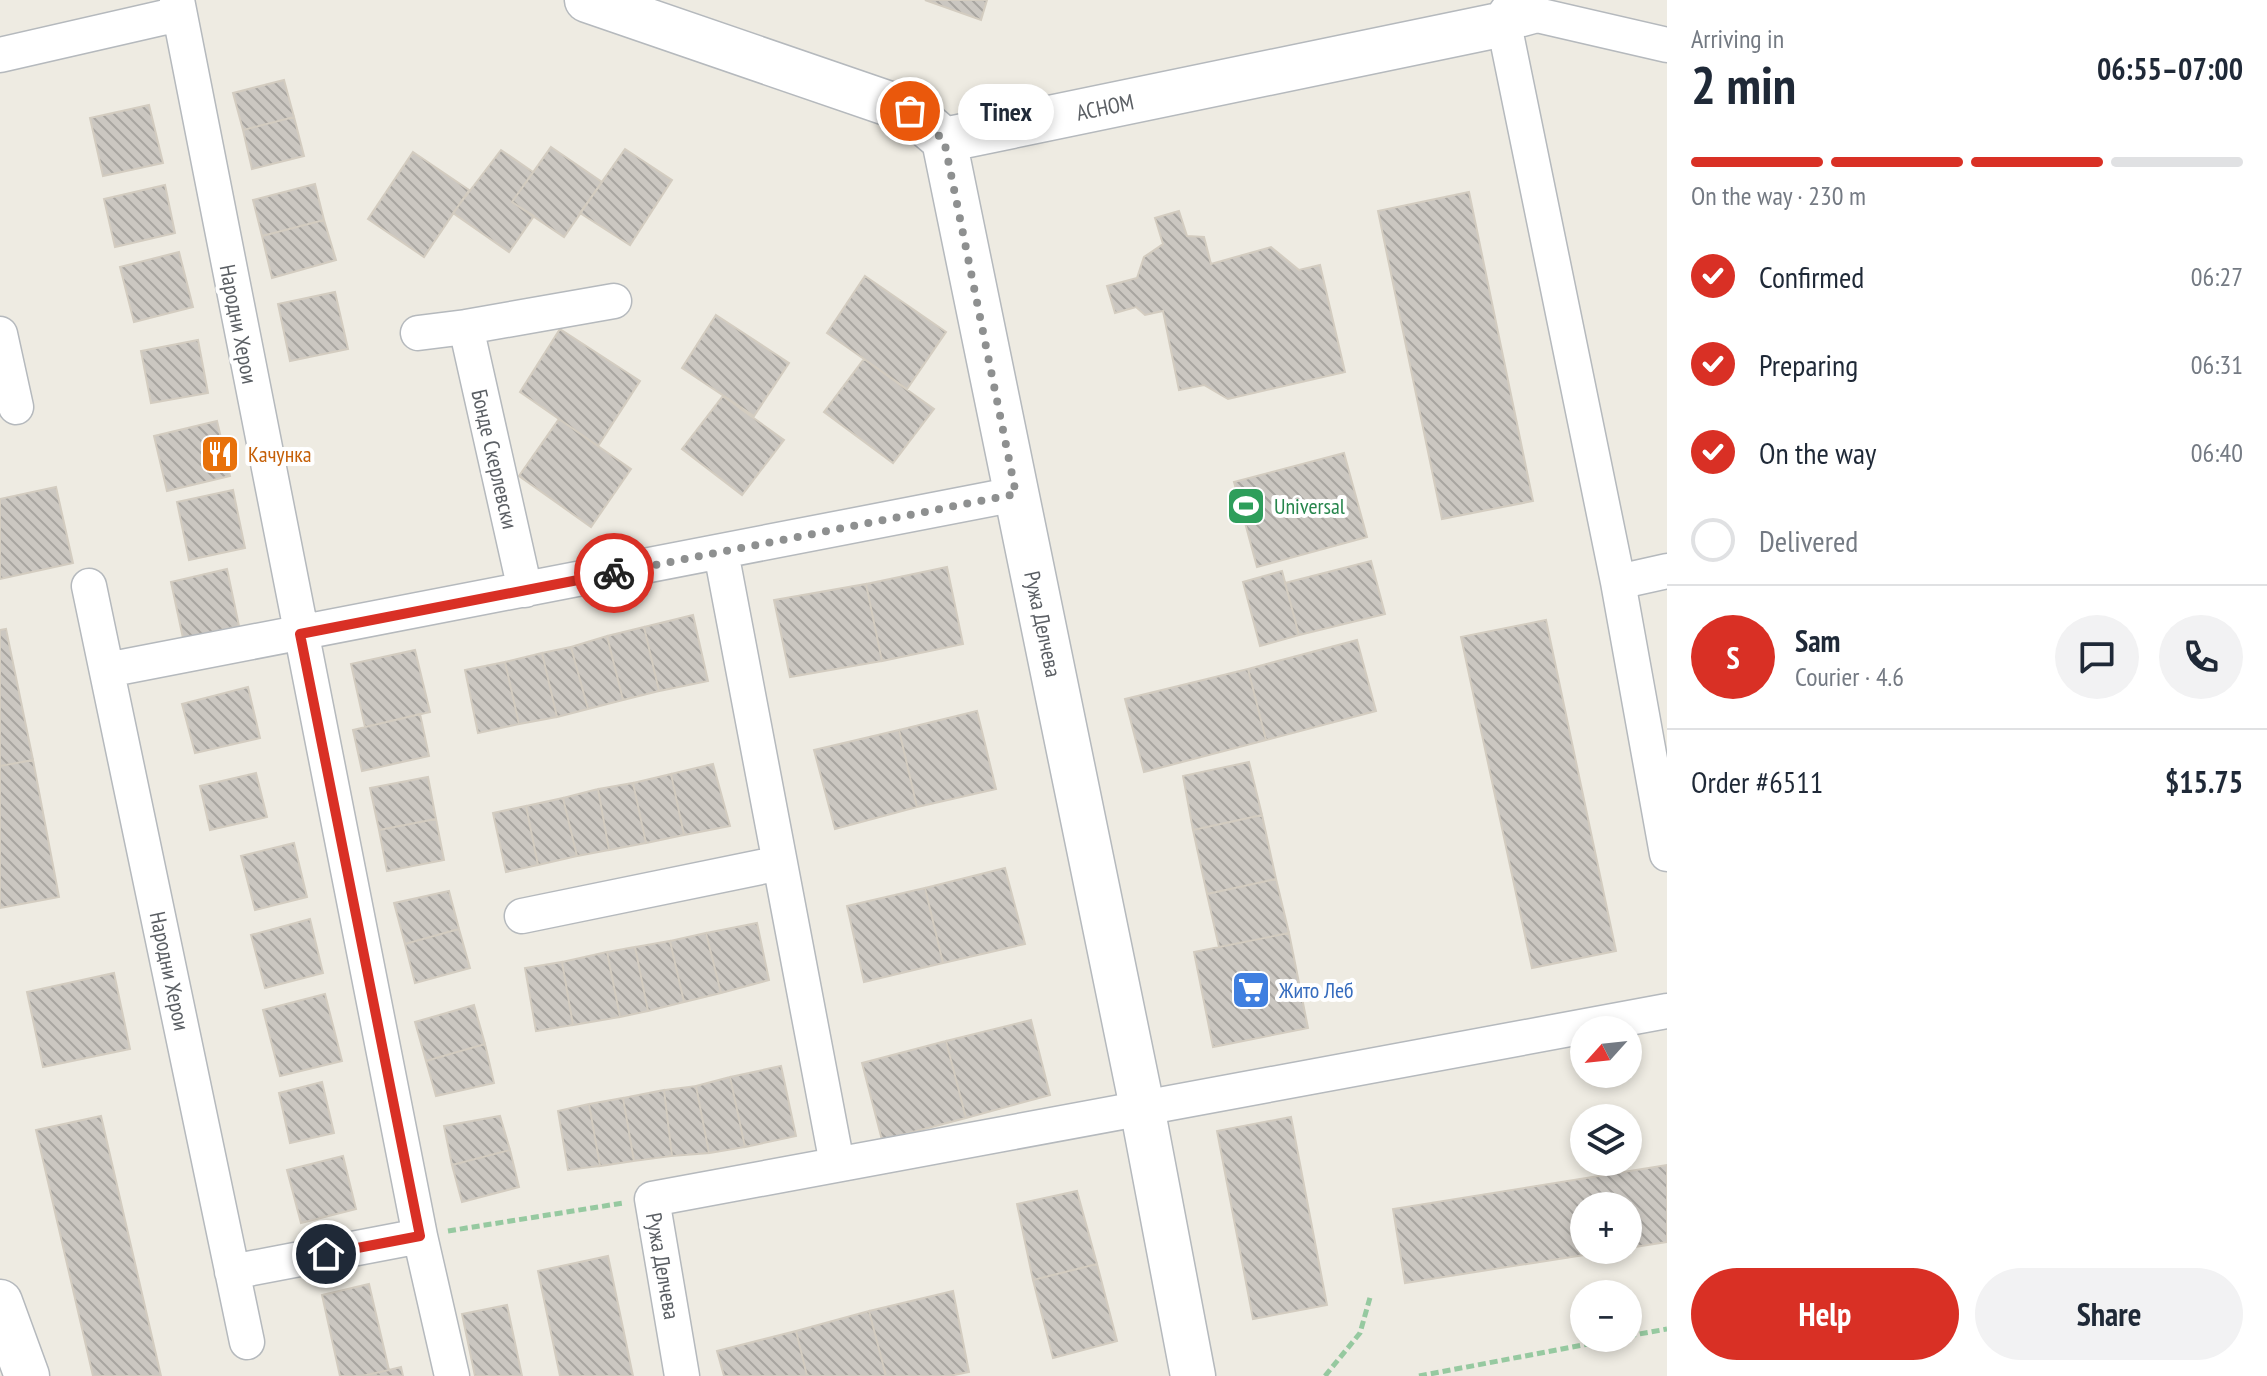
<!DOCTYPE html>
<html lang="en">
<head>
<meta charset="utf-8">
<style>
	:root { --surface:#fff; --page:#f2f2f3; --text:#1f2937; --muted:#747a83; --line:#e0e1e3; --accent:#d93025 }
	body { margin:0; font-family:"PT Sans Narrow",sans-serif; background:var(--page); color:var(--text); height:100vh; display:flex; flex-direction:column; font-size:30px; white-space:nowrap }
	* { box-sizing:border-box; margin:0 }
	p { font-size:26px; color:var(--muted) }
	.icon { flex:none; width:44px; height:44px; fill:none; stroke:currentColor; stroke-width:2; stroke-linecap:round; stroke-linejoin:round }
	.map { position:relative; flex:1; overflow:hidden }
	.sheet { display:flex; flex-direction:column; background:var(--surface); width:600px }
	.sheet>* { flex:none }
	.needle { width:52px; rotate:243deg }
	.controls { position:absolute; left:1570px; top:1016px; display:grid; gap:16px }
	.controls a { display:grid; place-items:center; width:72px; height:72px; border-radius:50%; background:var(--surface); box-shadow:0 4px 12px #0003; font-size:40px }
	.pin { position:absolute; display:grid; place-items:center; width:68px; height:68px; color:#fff; margin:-34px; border:4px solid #fff; border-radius:50%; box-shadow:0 2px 8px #0007 }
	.courier { position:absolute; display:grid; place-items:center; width:80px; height:80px; margin:-40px; border:6px solid #d93025; border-radius:50%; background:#fff; color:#222; box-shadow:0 2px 10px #0007 }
	.bubble { position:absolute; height:56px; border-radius:28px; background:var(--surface); box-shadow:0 4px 12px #0003; font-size:26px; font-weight:700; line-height:56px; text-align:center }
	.head em { font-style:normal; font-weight:700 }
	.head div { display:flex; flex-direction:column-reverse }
	.head { display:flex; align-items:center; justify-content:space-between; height:136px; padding:0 24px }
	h1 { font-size:52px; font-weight:700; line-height:60px }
	.bar { display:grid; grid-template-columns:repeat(4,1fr); gap:12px 8px; align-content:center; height:96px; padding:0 24px }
	.bar i { height:10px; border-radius:6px; background:var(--line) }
	.bar .on { background:var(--accent) }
	.bar p { grid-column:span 4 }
	.line { display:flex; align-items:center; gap:20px; padding:0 24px; border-top:2px solid var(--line) }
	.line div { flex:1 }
	.round { display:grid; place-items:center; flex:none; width:84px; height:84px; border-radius:42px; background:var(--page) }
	ol { padding:0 24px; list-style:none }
	li { display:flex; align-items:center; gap:24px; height:88px }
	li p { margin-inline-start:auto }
	li .icon { padding:8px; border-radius:50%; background:var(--accent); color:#fff; stroke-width:4 }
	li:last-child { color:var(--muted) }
	li i { width:44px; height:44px; border:4px solid var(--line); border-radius:50% }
	.cta { display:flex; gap:16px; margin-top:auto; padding:16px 24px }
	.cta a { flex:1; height:92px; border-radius:48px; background:var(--accent); color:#fff; font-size:32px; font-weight:700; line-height:92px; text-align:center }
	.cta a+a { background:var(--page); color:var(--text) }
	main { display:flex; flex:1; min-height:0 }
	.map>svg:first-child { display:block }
	.building { fill:url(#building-back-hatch); stroke:#d3ccc0; stroke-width:2 }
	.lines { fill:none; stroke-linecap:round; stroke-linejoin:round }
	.minor-casing { stroke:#b5b9bd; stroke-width:37 }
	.tertiary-casing { stroke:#b5b9bd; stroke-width:47 }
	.path { stroke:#96c9a0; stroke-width:5; stroke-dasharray:8 4; stroke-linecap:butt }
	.minor { stroke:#fff; stroke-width:34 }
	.tertiary { stroke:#fff; stroke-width:44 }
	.done { stroke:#8e9090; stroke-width:8; stroke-dasharray:0 14.4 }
	.route { stroke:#d93025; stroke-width:10 }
	.labels { text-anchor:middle; stroke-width:8; stroke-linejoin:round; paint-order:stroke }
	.street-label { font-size:22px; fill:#5b5f64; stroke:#fff }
	.food-label { font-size:22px; fill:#c56008; stroke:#fff; text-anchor:start }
	.leisure-label { font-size:22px; fill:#27864d; stroke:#fff; text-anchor:start }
	.shop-label { font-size:22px; fill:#366cbe; stroke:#fff; text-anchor:start }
</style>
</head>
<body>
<main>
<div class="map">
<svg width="1667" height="1376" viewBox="0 0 1667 1376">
	<defs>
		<pattern id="building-back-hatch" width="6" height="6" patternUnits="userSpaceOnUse" patternTransform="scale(2)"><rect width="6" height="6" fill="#cbc7c1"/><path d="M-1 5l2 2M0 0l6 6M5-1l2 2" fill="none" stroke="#a8a5a0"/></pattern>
	</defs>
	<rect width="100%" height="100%" fill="#eeebe2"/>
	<path class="building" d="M 925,0 L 987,0 L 981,20 Z
		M 284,80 L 294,117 L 243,130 L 233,93 Z
		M 149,105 L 163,163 L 103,176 L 90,118 Z
		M 294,117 L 304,156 L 252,169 L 243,130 Z
		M 551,147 L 602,182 L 564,237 L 512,202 Z
		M 625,149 L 672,180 L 630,245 L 580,213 Z
		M 501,150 L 533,172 L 512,202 L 534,216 L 509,252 L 453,213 Z
		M 413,152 L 469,190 L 424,257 L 368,219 Z
		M 315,184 L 324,220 L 262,236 L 253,200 Z
		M 165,185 L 175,233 L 115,247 L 104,199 Z
		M 1469,192 L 1533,501 L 1442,519 L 1378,211 Z
		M 1179,211 L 1187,236 L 1204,237 L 1211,264 L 1271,247 L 1299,270 L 1320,265 L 1345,372 L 1228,399 L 1204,385 L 1179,390 L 1163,311 L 1145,315 L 1136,307 L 1115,313 L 1107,286 L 1137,278 L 1144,257 L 1163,244 L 1155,218 Z
		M 324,220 L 336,260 L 272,278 L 262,236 Z
		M 179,252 L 193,307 L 134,322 L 120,267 Z
		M 865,276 L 946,332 L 907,389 L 827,333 Z
		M 335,292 L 348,349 L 290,361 L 278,304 Z
		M 716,315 L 789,363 L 754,416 L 682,368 Z
		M 560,329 L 640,381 L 598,446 L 520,392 Z
		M 198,340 L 208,393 L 151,403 L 141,351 Z
		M 864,359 L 934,409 L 893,463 L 824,412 Z
		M 723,396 L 784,440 L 742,495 L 682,449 Z
		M 559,419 L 631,469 L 591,527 L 519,476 Z
		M 217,421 L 230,476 L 167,491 L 154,436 Z
		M 1344,453 L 1367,537 L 1257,567 L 1234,482 Z
		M 56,487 L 73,563 L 0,579 L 0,499 Z
		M 233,490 L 245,548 L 189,560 L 177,502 Z
		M 1371,561 L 1385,614 L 1299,635 L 1285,583 Z
		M 947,567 L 963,644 L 882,661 L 866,584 Z
		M 227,569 L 239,626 L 183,638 L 171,582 Z
		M 1282,571 L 1299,635 L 1260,646 L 1243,582 Z
		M 866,584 L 882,661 L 790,677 L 774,600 Z
		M 693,615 L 708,681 L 659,691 L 644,627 Z
		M 1546,620 L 1616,951 L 1532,968 L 1461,637 Z
		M 644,627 L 659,691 L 623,700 L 607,636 Z
		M 6,629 L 33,760 L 0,766 L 0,630 Z
		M 607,636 L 623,700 L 588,709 L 571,647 Z
		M 1357,640 L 1376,711 L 1266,740 L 1248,669 Z
		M 571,647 L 588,709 L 557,717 L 542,653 Z
		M 415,650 L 430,712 L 365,727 L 351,664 Z
		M 542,653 L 557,717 L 519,724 L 505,662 Z
		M 505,662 L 519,724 L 478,733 L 465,670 Z
		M 1248,669 L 1266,740 L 1144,772 L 1125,699 Z
		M 248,687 L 260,738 L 195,753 L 182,704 Z
		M 977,711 L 996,789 L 917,807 L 899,730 Z
		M 420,714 L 429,756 L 362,771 L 353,730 Z
		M 899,730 L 917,807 L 835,829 L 814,750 Z
		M 33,760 L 59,897 L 0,908 L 0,766 Z
		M 1249,762 L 1262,815 L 1193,830 L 1183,776 Z
		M 713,764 L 730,826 L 684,835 L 671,774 Z
		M 256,773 L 267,817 L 210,830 L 200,786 Z
		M 671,774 L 684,835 L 646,843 L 633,783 Z
		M 428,777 L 436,819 L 379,830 L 370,788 Z
		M 633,783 L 646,843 L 609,850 L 598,789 Z
		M 598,789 L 609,850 L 577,856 L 563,798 Z
		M 563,798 L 577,856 L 538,865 L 526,806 Z
		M 526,806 L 538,865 L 506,872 L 493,813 Z
		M 1262,815 L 1276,879 L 1207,894 L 1193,830 Z
		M 436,819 L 444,860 L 387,871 L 379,830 Z
		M 294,843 L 307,897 L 255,910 L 241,856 Z
		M 1005,868 L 1025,944 L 943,963 L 925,888 Z
		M 1276,879 L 1289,933 L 1219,947 L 1207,894 Z
		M 925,888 L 943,963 L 864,982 L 847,906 Z
		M 449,891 L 459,929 L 405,944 L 394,903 Z
		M 310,919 L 323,973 L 265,988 L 251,935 Z
		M 757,923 L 769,980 L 721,993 L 706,933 Z
		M 459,929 L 470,968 L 415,983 L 405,944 Z
		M 706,933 L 721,993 L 684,1002 L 670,941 Z
		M 1289,933 L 1308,1028 L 1213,1047 L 1194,952 Z
		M 670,941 L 684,1002 L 648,1011 L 635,947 Z
		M 635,947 L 648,1011 L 620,1017 L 607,952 Z
		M 607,952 L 620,1017 L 573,1025 L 562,962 Z
		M 562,962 L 573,1025 L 536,1031 L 525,968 Z
		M 114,973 L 130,1049 L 43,1067 L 27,992 Z
		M 325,994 L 342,1061 L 280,1076 L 263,1010 Z
		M 474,1005 L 485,1044 L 426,1061 L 415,1022 Z
		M 1031,1020 L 1050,1095 L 966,1118 L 946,1041 Z
		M 946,1041 L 966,1118 L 882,1140 L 862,1063 Z
		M 485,1044 L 494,1083 L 436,1096 L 426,1061 Z
		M 781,1066 L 796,1136 L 745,1147 L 730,1077 Z
		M 730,1077 L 745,1147 L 709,1153 L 696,1086 Z
		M 322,1082 L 334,1133 L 290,1143 L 279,1093 Z
		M 696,1086 L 709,1153 L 672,1156 L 664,1090 Z
		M 664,1090 L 672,1156 L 634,1161 L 623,1098 Z
		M 623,1098 L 634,1161 L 600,1166 L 589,1104 Z
		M 589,1104 L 600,1166 L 568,1170 L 558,1111 Z
		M 101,1116 L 161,1376 L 93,1376 L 36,1130 Z
		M 500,1116 L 510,1150 L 452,1165 L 444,1126 Z
		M 1291,1117 L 1327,1305 L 1253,1319 L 1217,1131 Z
		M 510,1150 L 519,1187 L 462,1202 L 452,1165 Z
		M 343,1156 L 356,1209 L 301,1223 L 287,1170 Z
		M 1667,1165 L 1667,1242 L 1628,1248 L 1628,1206 L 1584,1206 L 1584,1250 L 1616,1250 L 1405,1283 L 1393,1209 Z
		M 1077,1191 L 1097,1264 L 1033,1280 L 1017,1204 Z
		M 608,1256 L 633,1376 L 560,1376 L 538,1271 Z
		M 1097,1264 L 1117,1341 L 1053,1358 L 1033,1280 Z
		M 369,1284 L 389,1370 L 362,1376 L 340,1376 L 322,1295 Z
		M 953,1291 L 969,1372 L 949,1376 L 886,1376 L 869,1311 Z
		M 507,1305 L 522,1376 L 475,1376 L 462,1314 Z
		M 869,1311 L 886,1376 L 807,1376 L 796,1331 Z
		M 796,1331 L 807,1376 L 724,1376 L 717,1351 Z
		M 401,1367 L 403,1376 L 362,1376 L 389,1370 Z"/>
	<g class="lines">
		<g class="minor-casing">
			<path id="minor" d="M 177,0 L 420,1236 L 452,1376
				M 1667,45 L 1537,15 L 1504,24 L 1618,582 L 1667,854
				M 0,55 L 179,14
				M 418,333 L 466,327
				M 0,334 L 16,407
				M 721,552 L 837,1164
				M 1618,582 L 1667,571
				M 89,586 L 247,1342
				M 525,590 L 466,327 L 614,301
				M 107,670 L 1016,494
				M 522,916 L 780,863
				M 232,1272 L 420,1236
				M 682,1376 L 652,1199 L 1667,1011"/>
		</g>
		<g class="tertiary-casing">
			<path id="tertiary" d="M 587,0 L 910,111 L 944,140
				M 944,140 L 1142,1107 L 1193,1376
				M 944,140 L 1504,24 L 1521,0
				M 0,1302 L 27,1376"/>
		</g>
		<path class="path" d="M 448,1231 L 623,1203
			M 1628,1336 L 1667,1329
			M 1325,1376 L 1360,1333 L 1371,1294
			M 1419,1376 L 1620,1338"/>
		<use href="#minor" class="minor"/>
		<use href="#tertiary" class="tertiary"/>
	</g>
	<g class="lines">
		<path class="done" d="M 614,573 L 1016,494 L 944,140 L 910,111"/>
		<path class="route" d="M 326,1254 L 420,1236 L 300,634 L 614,573"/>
	</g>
	<defs>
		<g id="restaurant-square" transform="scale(2)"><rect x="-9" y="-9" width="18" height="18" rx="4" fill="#e8710a" stroke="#fff"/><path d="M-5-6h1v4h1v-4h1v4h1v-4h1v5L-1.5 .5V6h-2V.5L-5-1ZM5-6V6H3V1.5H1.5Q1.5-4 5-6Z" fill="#fff"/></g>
		<g id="stadium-square" transform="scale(2)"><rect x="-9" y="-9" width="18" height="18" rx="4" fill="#2e9e5b" stroke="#fff"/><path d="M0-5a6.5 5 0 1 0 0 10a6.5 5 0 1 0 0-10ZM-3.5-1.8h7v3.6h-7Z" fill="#fff"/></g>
		<g id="supermarket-square" transform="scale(2)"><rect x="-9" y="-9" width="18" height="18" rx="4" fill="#3f7fe0" stroke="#fff"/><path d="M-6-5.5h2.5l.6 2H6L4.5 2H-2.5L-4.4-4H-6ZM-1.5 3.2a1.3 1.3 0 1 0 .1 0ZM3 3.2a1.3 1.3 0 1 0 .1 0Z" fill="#fff"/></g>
	</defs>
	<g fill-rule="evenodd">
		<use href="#restaurant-square" x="220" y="454"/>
		<use href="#stadium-square" x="1246" y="506"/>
		<use href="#supermarket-square" x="1251" y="990"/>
	</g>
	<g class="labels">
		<g class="street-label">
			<text transform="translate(1105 107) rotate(-12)" y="8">АСНОМ</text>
			<text transform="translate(239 324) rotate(79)" y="8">Народни Херои</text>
			<text transform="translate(495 459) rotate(77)" y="8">Бонде Скерлевски</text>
			<text transform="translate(1043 624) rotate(78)" y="8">Ружа Делчева</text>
			<text transform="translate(170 971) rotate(78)" y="8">Народни Херои</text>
			<text transform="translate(663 1266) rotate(80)" y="8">Ружа Делчева</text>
		</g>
		<g class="food-label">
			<text x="248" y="462">Качунка</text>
		</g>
		<g class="leisure-label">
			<text x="1274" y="514">Universal</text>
		</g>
		<g class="shop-label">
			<text x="1279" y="998">Жито Леб</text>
		</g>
	</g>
</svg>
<div class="controls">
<a><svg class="needle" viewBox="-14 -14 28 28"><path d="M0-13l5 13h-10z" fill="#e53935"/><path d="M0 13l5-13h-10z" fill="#747a83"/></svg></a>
<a><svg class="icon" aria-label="layers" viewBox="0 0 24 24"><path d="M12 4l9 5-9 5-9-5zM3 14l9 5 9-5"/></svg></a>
<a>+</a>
<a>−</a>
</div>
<div class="pin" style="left:910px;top:111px;background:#ea580c"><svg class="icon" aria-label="bag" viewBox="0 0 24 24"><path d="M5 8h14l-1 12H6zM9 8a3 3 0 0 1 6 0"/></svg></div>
<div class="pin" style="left:326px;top:1254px;background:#1f2937"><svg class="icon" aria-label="home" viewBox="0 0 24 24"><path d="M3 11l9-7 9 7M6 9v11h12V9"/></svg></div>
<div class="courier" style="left:614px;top:573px"><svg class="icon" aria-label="bike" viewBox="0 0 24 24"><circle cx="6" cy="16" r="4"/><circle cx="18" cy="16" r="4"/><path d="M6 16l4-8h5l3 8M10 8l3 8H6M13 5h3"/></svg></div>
<div class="bubble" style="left:958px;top:84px;width:96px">Tinex</div>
</div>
<section class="sheet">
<div class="head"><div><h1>2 min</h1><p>Arriving in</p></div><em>06:55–07:00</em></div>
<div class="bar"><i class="on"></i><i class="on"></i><i class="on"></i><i></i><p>On the way · 230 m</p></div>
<ol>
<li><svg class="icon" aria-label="check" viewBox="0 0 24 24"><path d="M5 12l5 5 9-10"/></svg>Confirmed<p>06:27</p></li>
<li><svg class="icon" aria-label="check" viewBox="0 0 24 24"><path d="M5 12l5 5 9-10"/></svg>Preparing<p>06:31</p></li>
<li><svg class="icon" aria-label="check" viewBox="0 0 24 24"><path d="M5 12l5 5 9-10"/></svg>On the way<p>06:40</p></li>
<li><i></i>Delivered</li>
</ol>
<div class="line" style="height:144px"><b class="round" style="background:var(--accent);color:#fff">S</b><div><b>Sam</b><p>Courier · 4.6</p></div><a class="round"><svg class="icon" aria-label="chat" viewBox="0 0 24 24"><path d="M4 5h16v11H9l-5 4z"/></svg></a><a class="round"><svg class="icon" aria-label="phone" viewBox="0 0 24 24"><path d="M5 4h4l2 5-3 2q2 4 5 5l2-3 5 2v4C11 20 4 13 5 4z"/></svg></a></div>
<div class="line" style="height:104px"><div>Order #6511</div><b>$15.75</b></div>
<div class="cta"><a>Help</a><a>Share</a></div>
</section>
</main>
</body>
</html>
